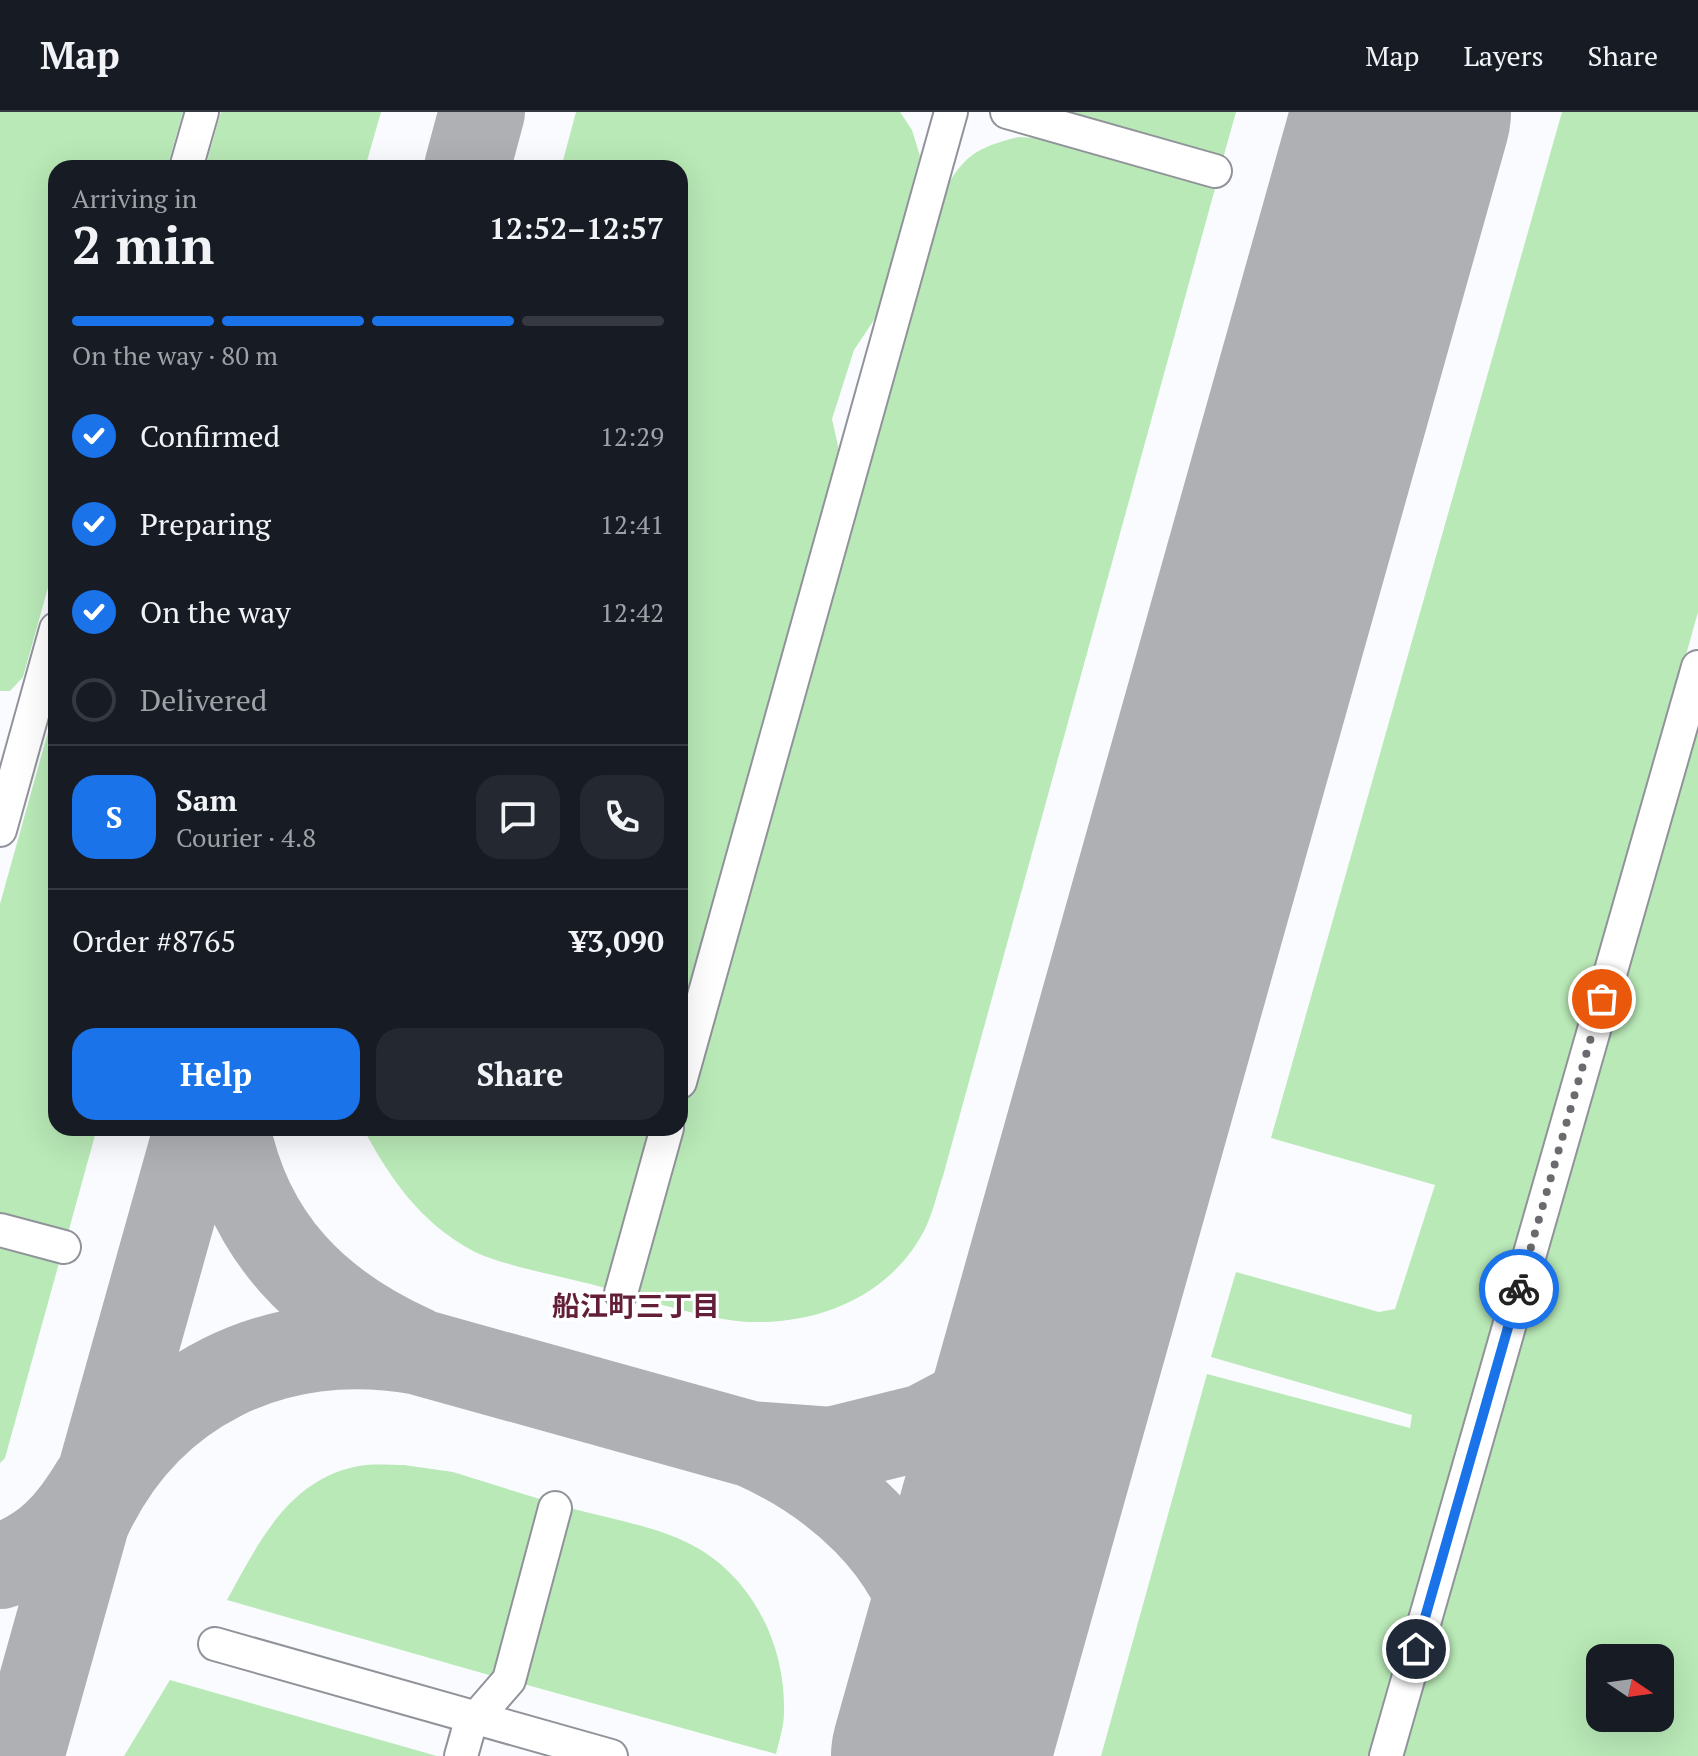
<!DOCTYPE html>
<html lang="en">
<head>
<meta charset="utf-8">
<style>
	:root { --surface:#171b24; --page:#242831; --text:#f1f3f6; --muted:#9ea1a6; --line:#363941; --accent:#1a73e8 }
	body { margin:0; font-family:"PT Serif","Noto Sans JP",serif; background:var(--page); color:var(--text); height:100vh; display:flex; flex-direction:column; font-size:30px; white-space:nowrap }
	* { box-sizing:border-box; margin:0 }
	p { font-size:26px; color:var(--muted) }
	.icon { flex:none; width:44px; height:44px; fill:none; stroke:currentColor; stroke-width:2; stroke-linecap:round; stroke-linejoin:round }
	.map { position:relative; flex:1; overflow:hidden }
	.drawer { position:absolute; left:48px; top:48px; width:640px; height:976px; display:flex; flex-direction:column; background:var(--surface); border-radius:24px; box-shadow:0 8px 32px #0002 }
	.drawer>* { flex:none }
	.needle { width:52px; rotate:103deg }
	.buttons { position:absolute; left:1586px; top:1532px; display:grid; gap:16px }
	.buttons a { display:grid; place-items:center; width:88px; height:88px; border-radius:16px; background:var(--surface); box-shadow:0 8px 32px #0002; font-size:40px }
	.pin { position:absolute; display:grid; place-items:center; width:68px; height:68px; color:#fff; margin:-34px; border:4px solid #fff; border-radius:50%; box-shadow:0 2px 8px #0007 }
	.courier { position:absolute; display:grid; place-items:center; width:80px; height:80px; margin:-40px; border:6px solid #1a73e8; border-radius:50%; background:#fff; color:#222; box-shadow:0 2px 10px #0007 }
	.headline em { font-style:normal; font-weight:800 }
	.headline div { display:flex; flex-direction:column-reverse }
	.headline { display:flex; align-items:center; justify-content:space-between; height:136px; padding:0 24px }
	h1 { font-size:52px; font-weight:800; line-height:60px }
	.bar { display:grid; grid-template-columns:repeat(4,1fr); gap:12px 8px; align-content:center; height:96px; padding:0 24px }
	.bar i { height:10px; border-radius:6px; background:var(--line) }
	.bar .current { background:var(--accent) }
	.bar p { grid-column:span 4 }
	.line { display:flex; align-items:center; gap:20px; padding:0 24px; border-top:2px solid var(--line) }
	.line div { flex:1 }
	.round { display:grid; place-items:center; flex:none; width:84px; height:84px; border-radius:24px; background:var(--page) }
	ol { padding:0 24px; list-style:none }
	li { display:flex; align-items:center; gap:24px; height:88px }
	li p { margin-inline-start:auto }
	li .icon { padding:8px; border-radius:50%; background:var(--accent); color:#fff; stroke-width:4 }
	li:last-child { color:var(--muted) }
	li i { width:44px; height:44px; border:4px solid var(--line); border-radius:50% }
	.button { display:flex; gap:16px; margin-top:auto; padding:16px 24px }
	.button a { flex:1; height:92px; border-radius:24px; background:var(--accent); color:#fff; font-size:32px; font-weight:800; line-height:92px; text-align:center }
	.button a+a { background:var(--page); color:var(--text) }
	header { display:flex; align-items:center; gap:48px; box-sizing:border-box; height:112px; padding:0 40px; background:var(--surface); border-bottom:2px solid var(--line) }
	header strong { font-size:38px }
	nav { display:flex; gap:44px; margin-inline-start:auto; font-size:28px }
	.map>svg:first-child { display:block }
	.green { fill:#b9e9b7; fill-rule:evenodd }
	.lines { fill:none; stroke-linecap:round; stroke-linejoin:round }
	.taxiway { stroke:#aeb0b4; stroke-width:86 }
	.runway { stroke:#aeb0b4; stroke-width:218 }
	.minor-casing { stroke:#90939a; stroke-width:36 }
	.minor { stroke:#fff; stroke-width:32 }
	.done { stroke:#6a6b6e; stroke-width:8; stroke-dasharray:0 14.4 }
	.route { stroke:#1a73e8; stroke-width:10 }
	.labels { text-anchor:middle; stroke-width:6; stroke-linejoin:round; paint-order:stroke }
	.neighbourhood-label { font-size:28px; font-weight:bold; fill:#621f37; stroke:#fff }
</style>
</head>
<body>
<header>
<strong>Map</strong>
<nav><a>Map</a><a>Layers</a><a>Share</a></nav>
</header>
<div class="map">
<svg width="1698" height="1644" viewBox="0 0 1698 1644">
	<rect width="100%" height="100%" fill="#f9fbfe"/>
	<path class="green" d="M 0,0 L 183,0 L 167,56 L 56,56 L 56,447 L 23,565 L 10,579 L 0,579 Z
		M 221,0 L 381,0 L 365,56 L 205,56 Z
		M 576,0 L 900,0 L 912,18 L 920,44 L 878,202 L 854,238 L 832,307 L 842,352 L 680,915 L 680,56 L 561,56 Z
		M 1047,0 L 1236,0 L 1222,50 Z
		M 1562,0 L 1698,0 L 1698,500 L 1378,1644 L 1101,1644 L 1207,1262 L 1410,1316 L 1412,1303 L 1211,1245 L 1236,1160 L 1379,1200 L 1395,1197 L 1435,1073 L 1271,1026 Z
		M 1018,25 L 1053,27 L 1216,73 L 943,1064 C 937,1081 933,1101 925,1117 C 892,1182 822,1212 751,1210 C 714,1209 667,1193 631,1185 L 943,81 C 964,43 976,36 1018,25 Z
		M 1698,589 L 1698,1644 L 1402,1644 ZM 1600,1546 L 1660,1546 L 1660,1606 L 1600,1606 Z
		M 56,591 L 56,1016 L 97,1016 L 68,1121 L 0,1104 L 0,792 Z
		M 363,1016 L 651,1016 L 605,1176 C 571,1166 502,1154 473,1139 C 421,1111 390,1067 363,1016 Z
		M 0,1134 L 59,1151 L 5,1346 L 0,1351 Z
		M 404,1353 L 453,1360 L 546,1389 L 496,1565 L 227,1488 C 258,1432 287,1370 354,1355 C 370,1351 388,1353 404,1353 Z
		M 570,1396 C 610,1407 656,1414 692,1433 C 753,1465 786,1534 784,1601 C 784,1614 779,1629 776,1642 L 520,1571 Z
		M 170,1568 L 437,1644 L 124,1644 Z"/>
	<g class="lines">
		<path class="taxiway" d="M 467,56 L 482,0
			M 227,1016 C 249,1126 316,1193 416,1238
			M 753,1333 C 834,1369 914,1437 932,1529 C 940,1567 940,1605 939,1644
			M 86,1411 C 146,1277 276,1214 419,1240 L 750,1332 L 831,1338 L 924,1315 L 973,1289 L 993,1272 L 1037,1225 L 1055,1200 L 1082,1141
			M 0,1454 C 46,1440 71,1410 95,1370
			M 21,1644 L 197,1016"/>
		<path class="runway" d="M 940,1644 L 1402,0"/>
		<g class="minor-casing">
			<path id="minor" d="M 1007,0 L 1215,59
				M 186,56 L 202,0
				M 0,718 L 56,517
				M 680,970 L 951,0
				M 0,1118 L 64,1135
				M 621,1181 L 667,1016
				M 215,1532 L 611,1644
				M 476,1606 L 509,1568 L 555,1396
				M 461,1644 L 472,1605
				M 1386,1644 L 1698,555"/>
		</g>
		<use href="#minor" class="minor"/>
	</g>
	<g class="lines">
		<path class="done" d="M 1519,1177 L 1602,887"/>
		<path class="route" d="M 1416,1537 L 1519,1177"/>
	</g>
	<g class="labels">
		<g class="neighbourhood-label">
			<text x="636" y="1204">船江町三丁目</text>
		</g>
	</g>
</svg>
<div class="buttons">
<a><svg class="needle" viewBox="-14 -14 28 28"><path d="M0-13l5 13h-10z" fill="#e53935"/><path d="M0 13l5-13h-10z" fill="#9ea1a6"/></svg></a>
</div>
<div class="pin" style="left:1602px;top:887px;background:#ea580c"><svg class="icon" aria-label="bag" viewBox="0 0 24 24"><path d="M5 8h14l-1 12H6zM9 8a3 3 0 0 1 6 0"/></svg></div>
<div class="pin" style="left:1416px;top:1537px;background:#1f2937"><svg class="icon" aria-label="home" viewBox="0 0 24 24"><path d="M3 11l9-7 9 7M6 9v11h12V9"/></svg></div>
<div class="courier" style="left:1519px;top:1177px"><svg class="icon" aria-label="bike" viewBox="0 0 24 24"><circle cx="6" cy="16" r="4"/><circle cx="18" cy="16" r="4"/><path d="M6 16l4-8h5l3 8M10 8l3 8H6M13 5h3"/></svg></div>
<section class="drawer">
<div class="headline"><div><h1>2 min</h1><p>Arriving in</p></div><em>12:52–12:57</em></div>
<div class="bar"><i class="current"></i><i class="current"></i><i class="current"></i><i></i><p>On the way · 80 m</p></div>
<ol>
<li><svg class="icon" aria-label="check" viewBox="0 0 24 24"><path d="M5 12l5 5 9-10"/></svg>Confirmed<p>12:29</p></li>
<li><svg class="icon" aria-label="check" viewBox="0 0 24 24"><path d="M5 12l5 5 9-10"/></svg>Preparing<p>12:41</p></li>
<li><svg class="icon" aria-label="check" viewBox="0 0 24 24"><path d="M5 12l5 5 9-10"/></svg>On the way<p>12:42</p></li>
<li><i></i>Delivered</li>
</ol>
<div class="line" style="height:144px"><b class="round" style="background:var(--accent);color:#fff">S</b><div><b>Sam</b><p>Courier · 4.8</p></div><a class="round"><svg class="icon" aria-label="chat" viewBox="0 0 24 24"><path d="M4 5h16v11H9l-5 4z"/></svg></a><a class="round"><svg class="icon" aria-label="phone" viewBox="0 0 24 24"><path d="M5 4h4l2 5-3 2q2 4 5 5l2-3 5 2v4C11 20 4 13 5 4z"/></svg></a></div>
<div class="line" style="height:104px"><div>Order #8765</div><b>¥3,090</b></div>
<div class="button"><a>Help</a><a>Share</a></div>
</section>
</div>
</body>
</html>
